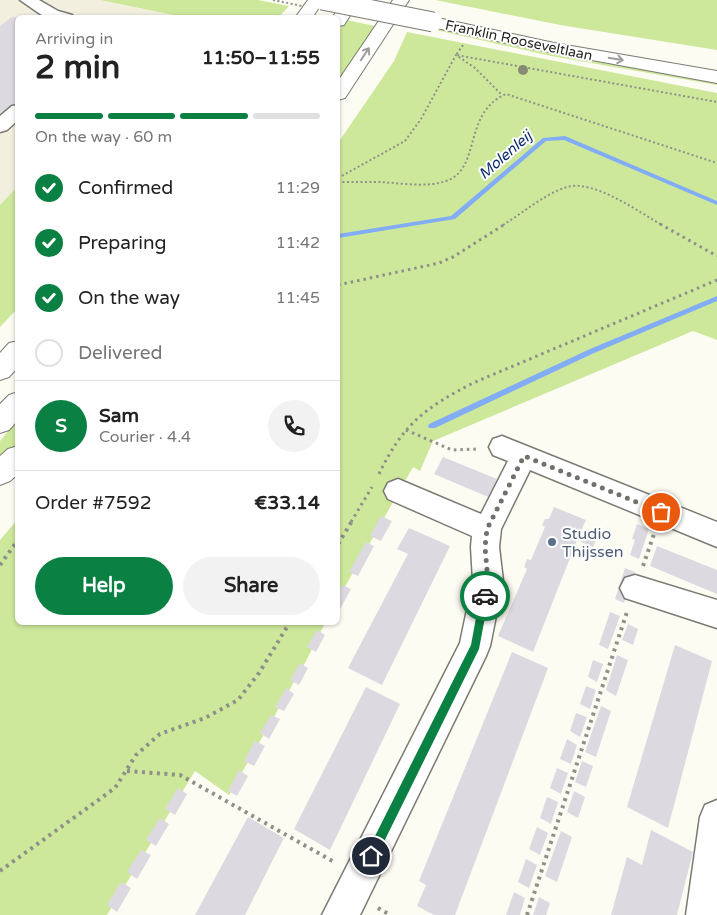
<!DOCTYPE html>
<html lang="en">
<head>
<meta charset="utf-8">
<style>
	:root { --surface:#fff; --page:#f2f2f2; --text:#222; --muted:#767676; --line:#e0e0e0; --accent:#0b8043 }
	body { margin:0; font-family:"Varela Round",sans-serif; background:var(--page); color:var(--text); height:100vh; display:flex; flex-direction:column; font-size:19px; white-space:nowrap }
	* { box-sizing:border-box; margin:0 }
	p { font-size:16px; color:var(--muted) }
	.icon { flex:none; width:28px; height:28px; fill:none; stroke:currentColor; stroke-width:2; stroke-linecap:round; stroke-linejoin:round }
	.map { position:relative; flex:1; overflow:hidden }
	.drawer { position:absolute; left:15px; top:15px; width:325px; height:610px; display:flex; flex-direction:column; background:var(--surface); border-radius:8px; box-shadow:0 1px 4px #0004 }
	.drawer>* { flex:none }
	.pin { position:absolute; display:grid; place-items:center; width:42px; height:42px; color:#fff; margin:-21px; border:2px solid #fff; border-radius:50%; box-shadow:0 1px 5px #0007 }
	.courier { position:absolute; display:grid; place-items:center; width:50px; height:50px; margin:-25px; border:4px solid #0b8043; border-radius:50%; background:#fff; color:#222; box-shadow:0 1px 6px #0007 }
	.head em { font-style:normal; font-weight:700 }
	.head div { display:flex; flex-direction:column-reverse }
	.head { display:flex; align-items:center; justify-content:space-between; height:85px; padding:0 20px }
	h1 { font-size:32px; font-weight:700; line-height:38px }
	.bar { display:grid; grid-template-columns:repeat(4,1fr); gap:8px 5px; align-content:center; height:60px; padding:0 20px }
	.bar i { height:6px; border-radius:4px; background:var(--line) }
	.bar .current { background:var(--accent) }
	.bar p { grid-column:span 4 }
	.line { display:flex; align-items:center; gap:12px; padding:0 20px; border-top:1px solid var(--line) }
	.line div { flex:1 }
	.round { display:grid; place-items:center; flex:none; width:52px; height:52px; border-radius:26px; background:var(--page) }
	ol { padding:0 20px; list-style:none }
	li { display:flex; align-items:center; gap:15px; height:55px }
	li p { margin-inline-start:auto }
	li .icon { padding:5px; border-radius:50%; background:var(--accent); color:#fff; stroke-width:4 }
	li:last-child { color:var(--muted) }
	li i { width:28px; height:28px; border:2px solid var(--line); border-radius:50% }
	.button { display:flex; gap:10px; margin-top:auto; padding:10px 20px }
	.button a { flex:1; height:58px; border-radius:30px; background:var(--accent); color:#fff; font-size:20px; font-weight:700; line-height:58px; text-align:center }
	.button a+a { background:var(--page); color:var(--text) }
	.map>svg:first-child { display:block }
	.built { fill:#f2efdf }
	.green { fill:#cde89b }
	.lines { fill:none; stroke-linecap:round; stroke-linejoin:round }
	.stream { fill:#82acf5; fill-rule:evenodd }
	.building { fill:#dcd9e0 }
	.minor-casing { stroke:#7b7a73; stroke-width:3 }
	.major-casing { stroke:#7b7a73; stroke-width:2 }
	.highway-casing { stroke:#7b7a73; stroke-width:2 }
	.path-far2 { stroke:#90908a; stroke-width:2; stroke-dasharray:2 2.5; stroke-linecap:butt }
	.path-far1 { stroke:#90908a; stroke-width:3; stroke-dasharray:2.5 4; stroke-linecap:butt }
	.path { stroke:#90908a; stroke-width:4; stroke-dasharray:3 4.5; stroke-linecap:butt }
	.minor { fill:#fff; fill-rule:evenodd }
	.major { fill:#fff; fill-rule:evenodd }
	.highway { fill:#fff; fill-rule:evenodd }
	.major-bridge-casing { stroke:#7b7a73; stroke-width:21; stroke-linecap:butt }
	.path-bridge { stroke:#90908a; stroke-width:2; stroke-dasharray:2 2.5; stroke-linecap:butt }
	.major-bridge { stroke:#fff; stroke-width:19 }
	.tree { fill:#868c73 }
	.oneway { stroke:#9d9d9c }
	.route { fill:#0b8043 }
	.done { stroke:#71706b; stroke-width:5; stroke-dasharray:0 9 }
	.service-dot { fill:#5c6f8a; stroke:#fff; stroke-width:2 }
	.labels { text-anchor:middle; stroke-width:4; stroke-linejoin:round; paint-order:stroke }
	.far-street-label { font-size:14px; fill:#252522; stroke:#fff }
	.far-water-label { font-size:15px; font-style:italic; fill:#0a2d6c; stroke:#fff }
	.service-label { font-size:16px; fill:#4e5e75; stroke:#fff; text-anchor:start }
</style>
</head>
<body>
<div class="map">
<svg width="717" height="915" viewBox="0 0 717 915">
	<rect width="100%" height="100%" fill="#fdfcf3"/>
	<path class="built" d="M 0,0 L 100,0 L 183,17 L 18,18 L 17,187 L 0,205 Z"/>
	<path class="green" d="M 100,0 L 258,0 L 289,6 L 279,17 L 183,17 Z
		M 435,0 L 717,0 L 717,50 L 560,25 Z
		M 346,20 L 380,27 L 372,42 L 338,89 L 338,32 Z
		M 428,26 L 552,54 L 717,82 L 717,85 L 551,56 L 427,28 Z
		M 407,32 L 717,93 L 717,340 L 693,331 L 433,441 L 420,471 L 413,467 L 338,599 L 338,143 L 394,61 Z
		M 17,187 L 17,309 L 0,327 L 0,205 Z
		M 17,420 L 17,451 L 0,468 L 0,441 Z
		M 17,520 L 18,622 L 325,623 L 306,661 L 229,795 L 195,771 L 107,915 L 0,915 L 0,540 Z"/>
	<g class="lines">
		<path class="stream" d="M 565,136 L 717,201 L 717,205 L 564,140 L 546,141 L 455,219 L 338,238 L 338,234 L 451,216 L 543,138 Z
			M 717,296 L 717,301 L 594,353 L 435,428 L 429,428 L 428,426 L 429,424 L 590,349 Z"/>
	</g>
	<path class="building" d="M 12,17 L 18,18 L 18,101 L 0,113 L 0,26 Z
		M 443,457 L 497,479 L 488,497 L 434,474 Z
		M 554,507 L 586,520 L 581,531 L 597,537 L 593,547 L 577,540 L 533,652 L 498,636 L 527,569 L 524,567 L 527,559 L 531,560 L 545,527 L 542,525 L 545,519 L 549,519 Z
		M 381,516 L 392,521 L 381,541 L 370,536 Z
		M 637,524 L 649,529 L 639,559 L 630,555 L 635,540 L 632,539 Z
		M 409,528 L 450,546 L 382,685 L 348,668 L 408,554 L 397,549 Z
		M 366,542 L 374,546 L 358,576 L 349,572 Z
		M 657,546 L 717,570 L 717,594 L 650,566 Z
		M 625,568 L 635,572 L 624,603 L 615,599 Z
		M 342,585 L 351,589 L 338,613 L 338,593 Z
		M 610,612 L 620,616 L 608,649 L 599,645 Z
		M 628,624 L 638,629 L 633,645 L 622,640 Z
		M 317,630 L 325,635 L 316,652 L 307,647 Z
		M 675,645 L 712,661 L 668,828 L 627,807 Z
		M 512,652 L 548,668 L 455,915 L 434,915 L 417,906 L 426,885 L 419,881 Z
		M 617,655 L 628,660 L 616,696 L 606,690 Z
		M 593,660 L 603,664 L 597,682 L 588,677 Z
		M 300,663 L 308,668 L 299,685 L 290,680 Z
		M 586,686 L 596,690 L 590,709 L 580,704 Z
		M 366,687 L 400,704 L 330,850 L 294,829 Z
		M 286,688 L 294,694 L 284,711 L 275,707 Z
		M 601,706 L 611,711 L 596,757 L 585,752 Z
		M 576,713 L 587,717 L 580,737 L 570,731 Z
		M 271,715 L 280,719 L 269,739 L 260,733 Z
		M 567,739 L 577,745 L 571,764 L 560,759 Z
		M 255,741 L 265,746 L 254,766 L 244,761 Z
		M 582,761 L 593,766 L 586,787 L 575,782 Z
		M 557,768 L 568,773 L 561,794 L 550,788 Z
		M 239,770 L 248,776 L 237,796 L 228,791 Z
		M 178,788 L 187,794 L 175,815 L 165,809 Z
		M 574,791 L 585,797 L 578,818 L 567,812 Z
		M 547,797 L 558,802 L 551,824 L 540,818 Z
		M 248,817 L 284,838 L 245,915 L 195,915 Z
		M 160,818 L 169,824 L 156,846 L 146,840 Z
		M 537,827 L 548,833 L 540,855 L 529,849 Z
		M 651,830 L 693,852 L 677,915 L 611,915 L 627,857 L 642,865 Z
		M 561,831 L 572,837 L 557,882 L 545,876 Z
		M 141,850 L 151,855 L 137,879 L 127,872 Z
		M 526,859 L 537,865 L 529,888 L 518,882 Z
		M 121,882 L 131,888 L 117,912 L 107,905 Z
		M 514,892 L 525,898 L 520,915 L 506,915 Z
		M 539,897 L 550,903 L 546,915 L 533,915 Z"/>
	<g class="lines">
		<g class="minor-casing">
			<path id="minor" d="M 20,0 L 39,0 L 58,11 L 72,15 L 74,18 L 46,18 Z
				M 18,105 L 18,120 L 7,130 L 0,132 L 0,116 L 12,106 Z
				M 502,436 L 717,522 L 717,547 L 530,470 L 501,529 L 499,547 L 503,581 L 490,646 L 486,656 L 360,915 L 322,915 L 460,643 L 473,581 L 471,547 L 472,536 L 388,499 L 384,491 L 388,483 L 398,479 L 481,514 L 508,461 L 493,455 L 489,447 L 493,439 Z
				M 635,575 L 717,600 L 717,628 L 625,598 L 620,588 L 625,578 Z
				M 717,800 L 717,915 L 686,915 L 700,817 L 705,805 Z"/>
		</g>
		<g class="major-casing">
			<path id="major" d="M 433,17 L 554,43 L 717,71 L 717,83 L 554,53 L 427,26 L 424,22 L 427,18 Z"/>
		</g>
		<g class="highway-casing">
			<path id="highway" d="M 308,0 L 324,0 L 312,18 L 295,18 Z
				M 344,0 L 360,0 L 344,25 L 338,26 L 338,18 L 332,18 Z
				M 393,0 L 409,0 L 345,98 L 338,100 L 338,81 Z
				M 18,341 L 18,367 L 9,377 L 0,380 L 0,353 L 9,343 Z
				M 18,392 L 18,420 L 9,430 L 0,433 L 0,404 L 9,395 Z
				M 18,446 L 18,474 L 10,481 L 0,485 L 0,456 L 8,449 Z"/>
		</g>
		<path class="path-far2" d="M 463,45 L 456,55 L 717,102
			M 338,178 L 405,141 L 421,119 L 456,55 L 475,68 L 502,95
			M 338,182 C 352,182 366,182 380,182 C 401,183 425,188 446,181 C 482,169 462,113 506,94 L 717,163
			M 503,225 C 523,213 544,194 567,187 C 593,179 639,212 662,225"/>
		<path class="path-far1" d="M 660,224 L 717,256
			M 338,285 L 439,263 L 453,257 L 505,224
			M 406,430 L 452,450 L 479,449
			M 379,474 C 403,424 425,408 473,383 L 717,280
			M 351,522 L 372,487"/>
		<path class="path" d="M 338,544 L 352,521
			M 0,565 L 18,540
			M 643,566 L 654,534
			M 127,771 L 180,775 L 336,863
			M 0,871 L 115,788 L 136,755 L 160,734 L 205,718 L 238,700 L 259,673 L 290,622
			M 378,908 L 390,915
			M 527,915 L 627,612"/>
		<use href="#minor" class="minor"/>
		<use href="#major" class="major"/>
		<use href="#highway" class="highway"/>
		<g class="major-bridge-casing">
			<path id="major-bridge" d="M 322,0 L 433,22"/>
		</g>
		<path class="path-bridge" d="M 273,0 L 302,6"/>
		<use href="#major-bridge" class="major-bridge"/>
	</g>
	<circle class="tree" cx="523" cy="70" r="5"/>
	<defs><path id="oneway-shaft" d="M-6 0H5M1.5-3L5.5 0L1.5 3" fill="none" stroke-width="1.6" stroke-linecap="round" stroke-linejoin="round" transform="scale(1.25)"/></defs>
	<g class="oneway">
		<use href="#oneway-shaft" transform="translate(365 54) rotate(-56)"/>
		<use href="#oneway-shaft" transform="translate(616 59) rotate(10)"/>
	</g>
	<path class="route" d="M 485,592 L 489,596 L 479,649 L 375,860 L 371,861 L 367,860 L 365,856 L 367,852 L 471,645 L 480,596 Z"/>
	<g class="lines">
		<path class="done" d="M 485,596 L 488,581 L 485,547 L 487,529 L 524,456 L 661,512"/>
	</g>
	<circle class="service-dot" cx="552" cy="542" r="5"/>
	<g class="labels">
		<g class="far-street-label">
			<text transform="translate(519 40) rotate(12)" y="5">Franklin Rooseveltlaan</text>
		</g>
		<g class="far-water-label">
			<text transform="translate(505 155) rotate(-41)" y="5">Molenleij</text>
		</g>
		<g class="service-label">
			<text x="562" y="539">Studio<tspan x="562" dy="18">Thijssen</tspan></text>
		</g>
	</g>
</svg>
<div class="pin" style="left:661px;top:512px;background:#ea580c"><svg class="icon" aria-label="bag" viewBox="0 0 24 24"><path d="M5 8h14l-1 12H6zM9 8a3 3 0 0 1 6 0"/></svg></div>
<div class="pin" style="left:371px;top:856px;background:#1f2937"><svg class="icon" aria-label="home" viewBox="0 0 24 24"><path d="M3 11l9-7 9 7M6 9v11h12V9"/></svg></div>
<div class="courier" style="left:485px;top:596px"><svg class="icon" aria-label="car" viewBox="0 0 24 24"><path d="M5 17H2v-5l4-1 3-4h7l3 4 3 1v5h-3M9 17h6M6 11h13"/><circle cx="7" cy="17" r="2"/><circle cx="17" cy="17" r="2"/></svg></div>
<section class="drawer">
<div class="head"><div><h1>2 min</h1><p>Arriving in</p></div><em>11:50–11:55</em></div>
<div class="bar"><i class="current"></i><i class="current"></i><i class="current"></i><i></i><p>On the way · 60 m</p></div>
<ol>
<li><svg class="icon" aria-label="check" viewBox="0 0 24 24"><path d="M5 12l5 5 9-10"/></svg>Confirmed<p>11:29</p></li>
<li><svg class="icon" aria-label="check" viewBox="0 0 24 24"><path d="M5 12l5 5 9-10"/></svg>Preparing<p>11:42</p></li>
<li><svg class="icon" aria-label="check" viewBox="0 0 24 24"><path d="M5 12l5 5 9-10"/></svg>On the way<p>11:45</p></li>
<li><i></i>Delivered</li>
</ol>
<div class="line" style="height:90px"><b class="round" style="background:var(--accent);color:#fff">S</b><div><b>Sam</b><p>Courier · 4.4</p></div><a class="round"><svg class="icon" aria-label="phone" viewBox="0 0 24 24"><path d="M5 4h4l2 5-3 2q2 4 5 5l2-3 5 2v4C11 20 4 13 5 4z"/></svg></a></div>
<div class="line" style="height:65px"><div>Order #7592</div><b>€33.14</b></div>
<div class="button"><a>Help</a><a>Share</a></div>
</section>
</div>
</body>
</html>
